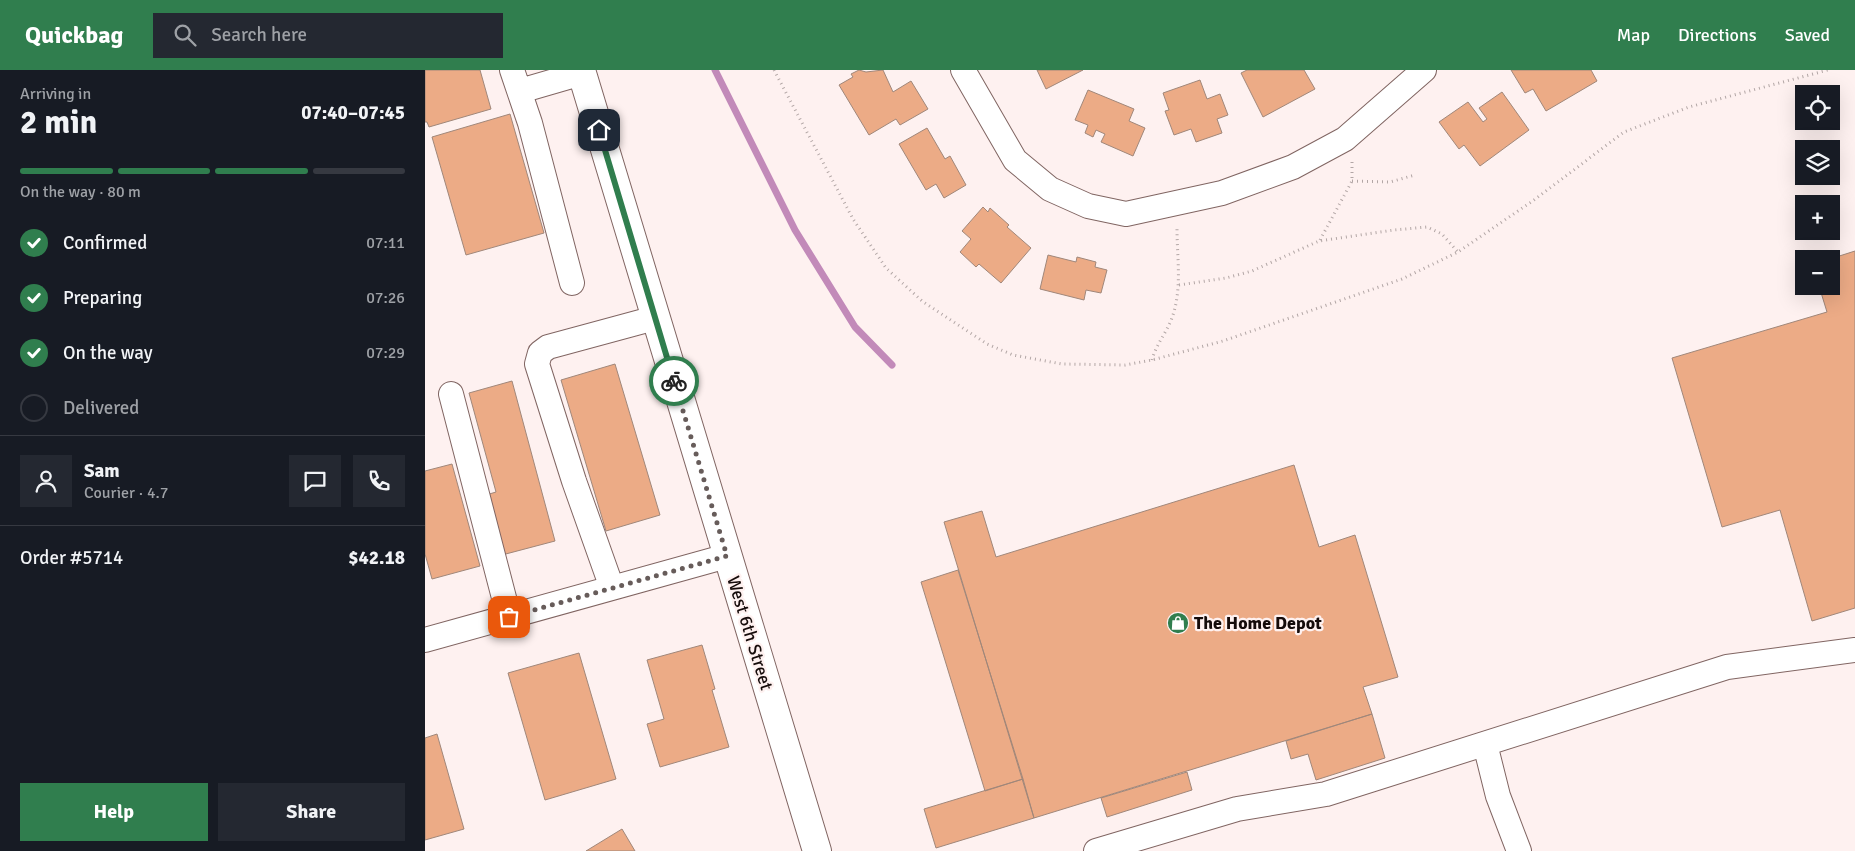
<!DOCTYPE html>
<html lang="en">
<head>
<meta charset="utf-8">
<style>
	:root { --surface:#171b24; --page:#242831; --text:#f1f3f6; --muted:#9ea1a6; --line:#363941; --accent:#307e4e }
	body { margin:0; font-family:Signika,sans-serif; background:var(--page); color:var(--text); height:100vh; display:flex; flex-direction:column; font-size:19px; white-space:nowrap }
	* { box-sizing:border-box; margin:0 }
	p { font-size:16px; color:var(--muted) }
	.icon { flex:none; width:28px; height:28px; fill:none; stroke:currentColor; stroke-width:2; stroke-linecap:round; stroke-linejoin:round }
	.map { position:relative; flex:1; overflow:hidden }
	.sheet { display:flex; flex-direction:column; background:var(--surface); width:425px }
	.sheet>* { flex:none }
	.fabs { position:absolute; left:1370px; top:15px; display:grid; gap:10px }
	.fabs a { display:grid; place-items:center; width:45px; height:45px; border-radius:0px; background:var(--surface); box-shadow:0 5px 20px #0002; font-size:25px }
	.pin { position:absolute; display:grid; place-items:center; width:42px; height:42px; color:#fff; margin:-21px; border-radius:10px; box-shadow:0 2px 8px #0006 }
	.courier { position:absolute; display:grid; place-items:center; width:50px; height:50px; margin:-25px; border:4px solid #307e4e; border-radius:50%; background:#fff; color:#222; box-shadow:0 1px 6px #0007 }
	.overview em { font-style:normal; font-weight:700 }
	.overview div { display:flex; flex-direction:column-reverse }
	.overview { display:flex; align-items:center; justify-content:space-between; height:85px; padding:0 20px }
	h1 { font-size:32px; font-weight:700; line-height:38px }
	.bar { display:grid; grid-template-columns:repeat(4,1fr); gap:8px 5px; align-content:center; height:60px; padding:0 20px }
	.bar i { height:6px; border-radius:4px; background:var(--line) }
	.bar .current { background:var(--accent) }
	.bar p { grid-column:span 4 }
	.line { display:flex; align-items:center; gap:12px; padding:0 20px; border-top:1px solid var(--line) }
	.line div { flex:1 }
	.round { display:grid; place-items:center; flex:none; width:52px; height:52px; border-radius:0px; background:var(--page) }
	ol { padding:0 20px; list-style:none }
	li { display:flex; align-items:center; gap:15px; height:55px }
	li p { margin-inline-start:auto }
	li .icon { padding:5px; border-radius:50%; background:var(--accent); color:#fff; stroke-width:4 }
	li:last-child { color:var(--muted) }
	li i { width:28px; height:28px; border:2px solid var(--line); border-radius:50% }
	.action { display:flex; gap:10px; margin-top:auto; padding:10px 20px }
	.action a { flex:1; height:58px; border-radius:0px; background:var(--accent); color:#fff; font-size:20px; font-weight:700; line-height:58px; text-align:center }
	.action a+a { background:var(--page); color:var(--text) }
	header { display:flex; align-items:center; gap:30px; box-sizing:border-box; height:70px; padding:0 25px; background:var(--accent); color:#fff }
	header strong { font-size:24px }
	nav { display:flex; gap:28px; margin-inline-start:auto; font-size:18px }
	.search { width:350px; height:45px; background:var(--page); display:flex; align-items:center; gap:12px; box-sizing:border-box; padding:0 18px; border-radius:0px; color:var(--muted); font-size:19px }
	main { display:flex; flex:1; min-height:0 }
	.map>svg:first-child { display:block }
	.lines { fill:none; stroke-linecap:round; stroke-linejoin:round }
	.stream { stroke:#c28ab9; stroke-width:7 }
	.building { fill:#ecab86; stroke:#a0877a }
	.minor-casing { stroke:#806562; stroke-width:26 }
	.major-casing { stroke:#806562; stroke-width:30 }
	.path { stroke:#b2a6a5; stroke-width:3; stroke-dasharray:1 4; stroke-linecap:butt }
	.minor { stroke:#fff; stroke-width:24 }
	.major { stroke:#fff; stroke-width:28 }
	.done { stroke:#675c5a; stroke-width:5; stroke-dasharray:0 9 }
	.route { stroke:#307e4e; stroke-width:6 }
	.labels { text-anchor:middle; stroke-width:4.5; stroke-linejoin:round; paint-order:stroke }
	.poi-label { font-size:18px; font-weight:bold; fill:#150b0a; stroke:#fef1f0; text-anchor:start }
	.street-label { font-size:18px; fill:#150b0a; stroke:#fef1f0 }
</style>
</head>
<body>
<header>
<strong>Quickbag</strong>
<div class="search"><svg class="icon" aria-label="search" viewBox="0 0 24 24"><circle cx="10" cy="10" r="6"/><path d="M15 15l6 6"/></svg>Search here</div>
<nav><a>Map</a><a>Directions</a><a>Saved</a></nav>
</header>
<main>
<section class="sheet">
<div class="overview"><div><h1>2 min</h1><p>Arriving in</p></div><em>07:40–07:45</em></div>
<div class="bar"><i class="current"></i><i class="current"></i><i class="current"></i><i></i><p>On the way · 80 m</p></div>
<ol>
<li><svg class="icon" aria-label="check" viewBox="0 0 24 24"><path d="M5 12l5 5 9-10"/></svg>Confirmed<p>07:11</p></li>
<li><svg class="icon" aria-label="check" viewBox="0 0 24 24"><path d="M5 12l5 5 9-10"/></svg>Preparing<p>07:26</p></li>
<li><svg class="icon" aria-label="check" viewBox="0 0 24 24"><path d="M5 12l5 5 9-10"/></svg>On the way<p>07:29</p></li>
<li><i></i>Delivered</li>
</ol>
<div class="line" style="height:90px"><a class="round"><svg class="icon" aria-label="person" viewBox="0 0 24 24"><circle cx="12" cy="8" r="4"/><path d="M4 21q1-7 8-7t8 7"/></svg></a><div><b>Sam</b><p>Courier · 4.7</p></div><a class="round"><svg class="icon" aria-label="chat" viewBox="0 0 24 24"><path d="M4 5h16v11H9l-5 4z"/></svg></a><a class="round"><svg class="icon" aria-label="phone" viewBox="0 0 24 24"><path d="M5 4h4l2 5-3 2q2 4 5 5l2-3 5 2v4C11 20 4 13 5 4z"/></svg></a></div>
<div class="line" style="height:65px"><div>Order #5714</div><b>$42.18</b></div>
<div class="action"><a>Help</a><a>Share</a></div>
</section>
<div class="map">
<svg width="1430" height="781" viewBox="0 0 1430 781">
	<rect width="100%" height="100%" fill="#fef1f0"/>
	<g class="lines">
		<path class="stream" d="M 290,0 L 370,160 L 430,257 L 467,295"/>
	</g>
	<path class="building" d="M 0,0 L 55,0 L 66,39 L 4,57 L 2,52 L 0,52 Z
		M 434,0 L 441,2 L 458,0 L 468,22 L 486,11 L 503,39 L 475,55 L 471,49 L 444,65 L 414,15 L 428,7 L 426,4 Z
		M 612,0 L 658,0 L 621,19 Z
		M 822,0 L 879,0 L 890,19 L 838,47 L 816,3 Z
		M 1086,0 L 1166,0 L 1172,11 L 1121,41 L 1108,19 L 1100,23 Z
		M 775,10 L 782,29 L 795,24 L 803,45 L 792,49 L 797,63 L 771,72 L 766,59 L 749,65 L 740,41 L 744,40 L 738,23 Z
		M 663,20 L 709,39 L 704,51 L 720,58 L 708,86 L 676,72 L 680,64 L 671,60 L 668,67 L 660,63 L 663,55 L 650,50 Z
		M 1077,22 L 1104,60 L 1055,96 L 1039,75 L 1034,79 L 1014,52 L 1043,32 L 1058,52 L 1062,49 L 1054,38 Z
		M 85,44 L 119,163 L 41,185 L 7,67 Z
		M 502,58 L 520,89 L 525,86 L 541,115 L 519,128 L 511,114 L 501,120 L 474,74 Z
		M 558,137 L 563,142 L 565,138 L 584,155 L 582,157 L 606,178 L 576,213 L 554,194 L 551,197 L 535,182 L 546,169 L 537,161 Z
		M 1430,181 L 1430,538 L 1387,551 L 1355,440 L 1297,457 L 1247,288 L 1402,242 L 1394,216 L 1406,216 L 1405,189 Z
		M 623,185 L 651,192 L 652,187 L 671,192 L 670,197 L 682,200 L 676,223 L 661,220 L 659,230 L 615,219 Z
		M 190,294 L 235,445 L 181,461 L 136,310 Z
		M 87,311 L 130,471 L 77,485 L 61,425 L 71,422 L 44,323 Z
		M 27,394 L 55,496 L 7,509 L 0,484 L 0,401 Z
		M 869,395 L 894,477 L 930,465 L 973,607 L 938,617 L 947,644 L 609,748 L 519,452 L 557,441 L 571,487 Z
		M 533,500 L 598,709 L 560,721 L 496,512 Z
		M 277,575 L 290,619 L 287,620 L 304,677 L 235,697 L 222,654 L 239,649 L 222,590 Z
		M 154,583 L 191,709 L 120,730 L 83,603 Z
		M 947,644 L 960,688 L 891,710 L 883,684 L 866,689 L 861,671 Z
		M 12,664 L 39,759 L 0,770 L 0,668 Z
		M 762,702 L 767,720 L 682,747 L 676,728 Z
		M 598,709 L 609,748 L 511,778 L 499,739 Z
		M 197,759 L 210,781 L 161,781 Z"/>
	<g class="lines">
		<g class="minor-casing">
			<path id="minor" d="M 87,0 L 105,53 L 147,213
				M 538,0 L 590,90 L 625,119 L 663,136 L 701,144 L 797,123 L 868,97 L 920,69 L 999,0
				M 95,21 L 157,3
				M 26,324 L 84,547
				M 187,518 L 149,411 L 112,294 L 115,283 L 123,277 L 230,248
				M 0,570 L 302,486
				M 1060,674 L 1073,726 L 1094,781
				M 671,781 L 812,739 L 901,724 L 1302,597 L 1430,580"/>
		</g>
		<g class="major-casing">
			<path id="major" d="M 156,0 L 392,781"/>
		</g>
		<path class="path" d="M 349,0 L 428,149 L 461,198 L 497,231 L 562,274 L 588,285 L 637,294 L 700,295 L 727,290 L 798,271 L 977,209 L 1033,182 L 1109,130 L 1199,62 L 1264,37 L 1403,0
			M 927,111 L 965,112 L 990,105
			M 895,170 L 927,111 L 927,90
			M 754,215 L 801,208 L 827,201 L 894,171 L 969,160 L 1002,157 L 1017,164 L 1033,182
			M 727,290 C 731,274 743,261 748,245 C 757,217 752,187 752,159"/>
		<use href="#minor" class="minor"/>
		<use href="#major" class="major"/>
	</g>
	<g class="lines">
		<path class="done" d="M 84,547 L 302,486 L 249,311"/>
		<path class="route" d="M 174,60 L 249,311"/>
	</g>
	<defs>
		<g id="shop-disc" transform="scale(1.125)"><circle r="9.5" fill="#307e4e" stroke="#fef1f0"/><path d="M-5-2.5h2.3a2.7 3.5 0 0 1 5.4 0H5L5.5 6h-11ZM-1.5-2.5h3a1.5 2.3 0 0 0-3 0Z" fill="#fff"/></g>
	</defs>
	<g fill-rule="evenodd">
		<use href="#shop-disc" x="753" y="553"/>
	</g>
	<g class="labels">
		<g class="poi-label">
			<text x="769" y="559">The Home Depot</text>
		</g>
		<g class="street-label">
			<text transform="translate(325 563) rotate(73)" y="6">West 6th Street</text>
		</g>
	</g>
</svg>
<div class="fabs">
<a><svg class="icon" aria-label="locate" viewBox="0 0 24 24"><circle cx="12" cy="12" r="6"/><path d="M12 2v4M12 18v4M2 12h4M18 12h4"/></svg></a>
<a><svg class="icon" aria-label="layers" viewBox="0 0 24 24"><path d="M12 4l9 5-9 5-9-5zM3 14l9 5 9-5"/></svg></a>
<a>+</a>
<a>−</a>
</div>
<div class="pin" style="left:84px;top:547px;background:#ea580c"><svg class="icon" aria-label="bag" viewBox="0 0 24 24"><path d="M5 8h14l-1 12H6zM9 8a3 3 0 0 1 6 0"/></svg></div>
<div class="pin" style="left:174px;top:60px;background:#1f2937"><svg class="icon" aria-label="home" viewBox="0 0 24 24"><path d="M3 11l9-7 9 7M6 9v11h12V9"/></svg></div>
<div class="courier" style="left:249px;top:311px"><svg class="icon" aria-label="bike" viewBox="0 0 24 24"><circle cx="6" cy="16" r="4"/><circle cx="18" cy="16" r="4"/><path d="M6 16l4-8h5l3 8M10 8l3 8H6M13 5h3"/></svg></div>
</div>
</main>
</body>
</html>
